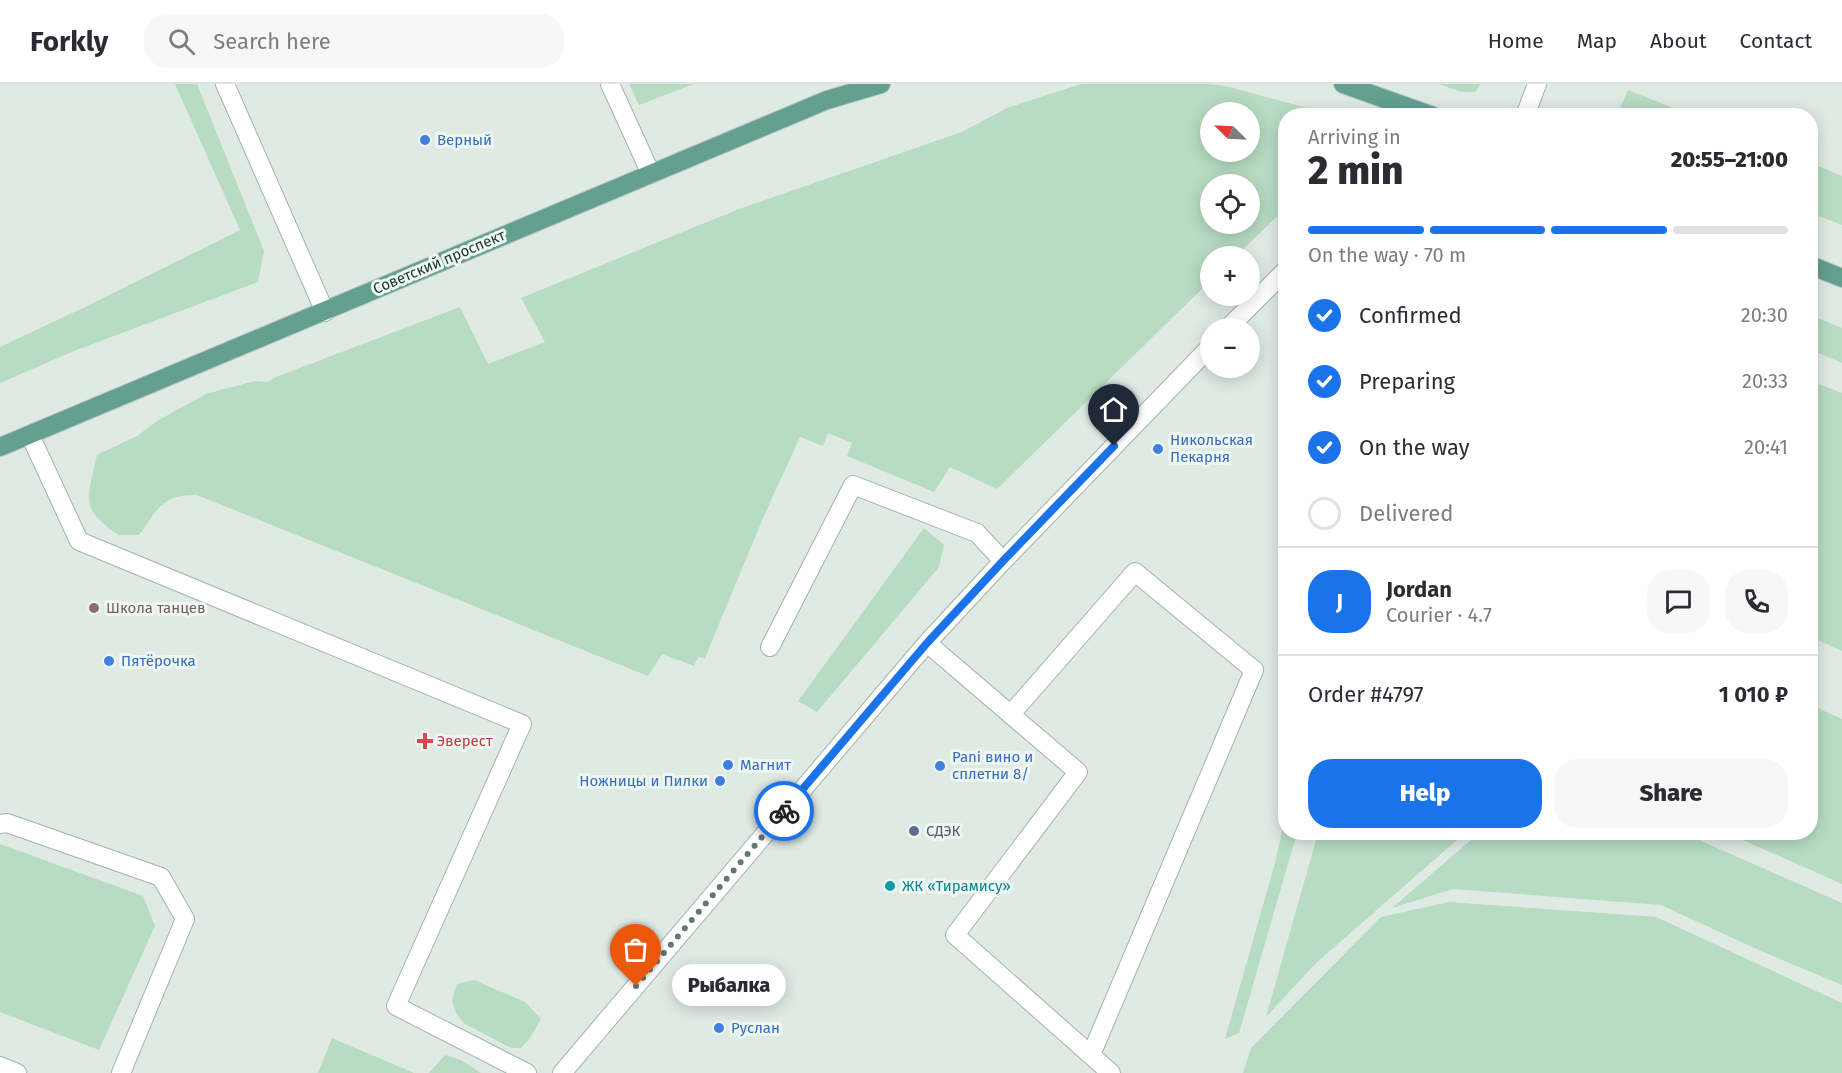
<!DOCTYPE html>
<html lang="en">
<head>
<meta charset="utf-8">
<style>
	:root { --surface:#fff; --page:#f7f7f7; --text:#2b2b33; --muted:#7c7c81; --line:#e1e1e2; --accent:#1a73e8 }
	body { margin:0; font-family:"Fira Sans",sans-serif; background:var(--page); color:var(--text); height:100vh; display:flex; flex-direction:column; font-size:22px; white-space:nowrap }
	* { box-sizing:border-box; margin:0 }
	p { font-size:20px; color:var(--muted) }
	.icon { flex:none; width:33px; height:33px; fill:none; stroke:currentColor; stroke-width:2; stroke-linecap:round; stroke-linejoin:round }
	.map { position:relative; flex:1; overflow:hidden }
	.drawer { position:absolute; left:1278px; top:24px; width:540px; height:732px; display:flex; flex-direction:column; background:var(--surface); border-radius:24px; box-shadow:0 3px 15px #0003 }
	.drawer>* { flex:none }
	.needle { width:39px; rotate:294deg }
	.buttons { position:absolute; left:1200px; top:18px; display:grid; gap:12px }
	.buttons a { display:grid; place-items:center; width:60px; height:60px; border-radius:50%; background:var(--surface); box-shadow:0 3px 15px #0003; font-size:30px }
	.pin { position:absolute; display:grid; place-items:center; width:51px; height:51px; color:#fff; margin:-62px -26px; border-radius:50% 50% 50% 0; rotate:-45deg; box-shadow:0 0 6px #0007 }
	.pin .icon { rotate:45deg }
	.courier { position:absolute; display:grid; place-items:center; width:60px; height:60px; margin:-30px; border:4px solid #1a73e8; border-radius:50%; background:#fff; color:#222; box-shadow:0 2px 8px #0007 }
	.bubble { position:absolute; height:42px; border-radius:21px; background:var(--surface); box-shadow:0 3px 15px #0003; font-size:20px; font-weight:800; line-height:42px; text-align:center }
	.summary em { font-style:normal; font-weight:800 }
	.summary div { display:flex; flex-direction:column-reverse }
	.summary { display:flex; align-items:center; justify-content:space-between; height:102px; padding:0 30px }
	h1 { font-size:39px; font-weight:800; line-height:45px }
	.bar { display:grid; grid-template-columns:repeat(4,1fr); gap:9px 6px; align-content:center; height:72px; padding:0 30px }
	.bar i { height:8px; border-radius:4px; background:var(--line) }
	.bar .on { background:var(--accent) }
	.bar p { grid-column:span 4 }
	.line { display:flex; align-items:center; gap:15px; padding:0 30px; border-top:2px solid var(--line) }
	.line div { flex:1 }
	.round { display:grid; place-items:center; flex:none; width:63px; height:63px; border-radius:24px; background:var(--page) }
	ol { padding:0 30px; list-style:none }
	li { display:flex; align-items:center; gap:18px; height:66px }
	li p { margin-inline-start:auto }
	li .icon { padding:6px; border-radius:50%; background:var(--accent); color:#fff; stroke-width:4 }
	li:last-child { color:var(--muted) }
	li i { width:33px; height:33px; border:3px solid var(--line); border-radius:50% }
	.button { display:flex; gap:12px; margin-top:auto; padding:12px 30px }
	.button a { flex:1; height:69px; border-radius:24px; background:var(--accent); color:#fff; font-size:24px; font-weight:800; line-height:69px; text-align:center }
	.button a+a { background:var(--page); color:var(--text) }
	header { display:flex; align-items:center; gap:36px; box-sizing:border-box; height:84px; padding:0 30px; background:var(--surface); border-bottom:2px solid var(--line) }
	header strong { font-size:28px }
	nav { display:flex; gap:33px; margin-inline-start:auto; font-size:21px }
	.search { width:420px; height:54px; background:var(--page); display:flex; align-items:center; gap:15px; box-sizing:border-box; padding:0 21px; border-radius:24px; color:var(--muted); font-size:22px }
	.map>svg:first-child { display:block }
	.green { fill:#b7dcc1; fill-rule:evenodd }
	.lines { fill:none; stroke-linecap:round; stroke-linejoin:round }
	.minor-casing { stroke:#a2b2ac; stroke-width:20 }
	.major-casing { stroke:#bcc4c2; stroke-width:20 }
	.minor { stroke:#fff; stroke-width:18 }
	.major { stroke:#63a090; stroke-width:18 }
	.done { stroke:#637871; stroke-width:6; stroke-dasharray:0 10.8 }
	.route { stroke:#1a73e8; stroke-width:8 }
	.shop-dot { fill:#3f7fe0; stroke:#eff7f3; stroke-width:2 }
	.education-dot { fill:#8d6e63; stroke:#eff7f3; stroke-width:2 }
	.health-dot { fill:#e0444e; stroke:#eff7f3; stroke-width:2 }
	.service-dot { fill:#5c6f8a; stroke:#eff7f3; stroke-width:2 }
	.culture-dot { fill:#0f9aa8; stroke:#eff7f3; stroke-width:2 }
	.labels { text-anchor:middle; stroke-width:6; stroke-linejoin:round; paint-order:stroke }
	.shop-label { font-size:15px; fill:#366cbe; stroke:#eff7f3; text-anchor:start }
	.street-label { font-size:15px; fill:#203a33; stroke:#eff7f3 }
	.education-label { font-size:15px; fill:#785e54; stroke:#eff7f3; text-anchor:start }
	.health-label { font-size:15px; fill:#be3a42; stroke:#eff7f3; text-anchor:start }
	.service-label { font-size:15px; fill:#4e5e75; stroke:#eff7f3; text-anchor:start }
	.culture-label { font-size:15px; fill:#0d838f; stroke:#eff7f3; text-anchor:start }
</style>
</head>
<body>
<header>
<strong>Forkly</strong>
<div class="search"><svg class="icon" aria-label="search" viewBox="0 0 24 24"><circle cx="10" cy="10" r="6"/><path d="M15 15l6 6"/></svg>Search here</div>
<nav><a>Home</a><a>Map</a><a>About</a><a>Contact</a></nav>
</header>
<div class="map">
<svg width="1842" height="989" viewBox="0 0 1842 989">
	<rect width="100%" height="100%" fill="#dfeae5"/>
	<path class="green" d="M 175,0 L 197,0 L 264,167 L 258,198 L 74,267 L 0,299 L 0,263 L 87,222 L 240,146 Z
		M 629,0 L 694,0 L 639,21 Z
		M 1081,0 L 1210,0 L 1226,2 L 1322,28 L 1323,31 L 1286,32 L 1285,125 L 1236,172 L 1210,172 L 1210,197 L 997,405 L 950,383 L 934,408 L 847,372 L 852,359 L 828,349 L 823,362 L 800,353 L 763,434 L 705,574 L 698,573 L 694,582 L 662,570 L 648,592 L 197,411 C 162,410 158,425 139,451 L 119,451 C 78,424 88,414 97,371 L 137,352 L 157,337 L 206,310 L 255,297 L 267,298 L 276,293 L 460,223 L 488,280 L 545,258 L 521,214 L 739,125 L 962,48 L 1007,24 ZM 1210,28 L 1250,28 L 1250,68 L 1210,68 ZM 1210,100 L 1250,100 L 1250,140 L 1210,140 Z
		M 1439,0 L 1481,0 L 1475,8 L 1461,8 Z
		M 1628,6 L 1691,31 L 1617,31 Z
		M 1811,79 L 1842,92 L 1842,141 L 1811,129 Z
		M 1810,231 L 1842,244 L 1842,279 L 1811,266 Z
		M 1811,297 L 1842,309 L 1842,567 L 1811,553 Z
		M 924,444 L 944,461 L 939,483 L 817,628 L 798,617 Z
		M 1811,621 L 1842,635 L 1842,800 L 1727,749 L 1810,748 Z
		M 1285,733 L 1286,748 L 1297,749 L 1239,949 L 1225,955 L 1275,779 Z
		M 1318,749 L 1465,749 L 1316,879 L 1266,933 Z
		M 1479,749 L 1683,749 L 1842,819 L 1842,901 L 1763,868 L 1661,821 L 1453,805 L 1392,824 Z
		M 0,760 L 143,812 L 155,842 L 99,966 L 0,928 Z
		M 1449,818 L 1656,833 L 1842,919 L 1842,989 L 1243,989 L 1251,964 L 1381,833 Z
		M 474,896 L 525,918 L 541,935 L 530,954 L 521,964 L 511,964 L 465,940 L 456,929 L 452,917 L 457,900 Z
		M 332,954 L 414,989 L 318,989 Z
		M 445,971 L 461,976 L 481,989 L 429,989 Z"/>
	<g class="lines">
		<g class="minor-casing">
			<path id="minor" d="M 225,0 L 325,228
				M 610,0 L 651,90
				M 1525,32 L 1537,0
				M 1228,244 L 1286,186
				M 30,351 L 79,457 L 522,640 L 396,922 L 527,989
				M 927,559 L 1078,688 L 955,851 L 1111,989
				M 770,563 L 853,401 L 977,449 L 1003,477
				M 1011,630 L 1135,488 L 1254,586 L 1091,971
				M 0,740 L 7,739 L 161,793 L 185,835 L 121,989
				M 0,982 L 17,989
				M 562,989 L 927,559 L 1003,477 L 1210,263"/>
		</g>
		<g class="major-casing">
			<path id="major" d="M 1343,0 L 1433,32
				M 1810,181 L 1842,194
				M 0,363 L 827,16 L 881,0"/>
		</g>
		<use href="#minor" class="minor"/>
		<use href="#major" class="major"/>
	</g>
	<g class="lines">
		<path class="done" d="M 636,902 L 784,727"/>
		<path class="route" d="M 784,727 L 927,559 L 1003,477 L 1114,362"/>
	</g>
	<g class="shop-dot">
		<circle cx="425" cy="56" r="6"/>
		<circle cx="1158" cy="365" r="6"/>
		<circle cx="109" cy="577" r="6"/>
		<circle cx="728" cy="681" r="6"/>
		<circle cx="940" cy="682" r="6"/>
		<circle cx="720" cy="697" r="6"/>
		<circle cx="719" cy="944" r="6"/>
	</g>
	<circle class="education-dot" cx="94" cy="524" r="6"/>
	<path class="health-dot" d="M422 648h6v6h6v6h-6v6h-6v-6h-6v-6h6z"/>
	<circle class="service-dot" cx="914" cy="747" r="6"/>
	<circle class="culture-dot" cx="890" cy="802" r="6"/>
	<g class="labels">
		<g class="shop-label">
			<text x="437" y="61">Верный</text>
			<text x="1170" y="361">Никольская<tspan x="1170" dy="17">Пекарня</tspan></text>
			<text x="121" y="582">Пятёрочка</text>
			<text x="952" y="678">Pani вино и<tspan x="952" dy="17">сплетни 8/</tspan></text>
			<text x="740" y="686">Магнит</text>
			<text x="708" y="702" text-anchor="end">Ножницы и Пилки</text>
			<text x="731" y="949">Руслан</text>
		</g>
		<g class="street-label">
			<text transform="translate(439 178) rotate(-23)" y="5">Советский проспект</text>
		</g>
		<g class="education-label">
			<text x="106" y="529">Школа танцев</text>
		</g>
		<g class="health-label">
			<text x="437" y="662">Эверест</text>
		</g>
		<g class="service-label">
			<text x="926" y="752">СДЭК</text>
		</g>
		<g class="culture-label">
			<text x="902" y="807">ЖК «Тирамису»</text>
		</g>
	</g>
</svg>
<div class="buttons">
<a><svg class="needle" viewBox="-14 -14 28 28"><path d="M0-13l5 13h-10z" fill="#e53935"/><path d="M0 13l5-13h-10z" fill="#7c7c81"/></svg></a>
<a><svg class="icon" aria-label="locate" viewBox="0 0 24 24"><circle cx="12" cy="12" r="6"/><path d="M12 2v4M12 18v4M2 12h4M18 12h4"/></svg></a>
<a>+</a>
<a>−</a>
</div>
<div class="pin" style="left:636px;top:902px;background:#ea580c"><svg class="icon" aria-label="bag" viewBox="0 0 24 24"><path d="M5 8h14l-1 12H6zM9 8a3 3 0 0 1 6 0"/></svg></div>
<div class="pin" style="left:1114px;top:362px;background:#1f2937"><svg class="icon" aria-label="home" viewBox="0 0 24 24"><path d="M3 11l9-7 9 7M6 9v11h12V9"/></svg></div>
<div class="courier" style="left:784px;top:727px"><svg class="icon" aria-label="bike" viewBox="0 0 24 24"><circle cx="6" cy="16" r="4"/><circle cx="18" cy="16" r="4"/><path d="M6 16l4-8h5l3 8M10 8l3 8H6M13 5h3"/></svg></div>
<div class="bubble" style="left:672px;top:880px;width:114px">Рыбалка</div>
<section class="drawer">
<div class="summary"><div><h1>2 min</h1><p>Arriving in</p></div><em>20:55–21:00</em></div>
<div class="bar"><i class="on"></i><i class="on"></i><i class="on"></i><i></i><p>On the way · 70 m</p></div>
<ol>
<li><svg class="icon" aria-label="check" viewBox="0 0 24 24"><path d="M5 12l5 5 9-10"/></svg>Confirmed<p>20:30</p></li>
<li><svg class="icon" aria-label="check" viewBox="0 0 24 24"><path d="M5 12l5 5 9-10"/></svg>Preparing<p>20:33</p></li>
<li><svg class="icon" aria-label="check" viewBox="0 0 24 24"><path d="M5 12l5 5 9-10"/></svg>On the way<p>20:41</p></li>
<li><i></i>Delivered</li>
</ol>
<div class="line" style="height:108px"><b class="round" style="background:var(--accent);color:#fff">J</b><div><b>Jordan</b><p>Courier · 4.7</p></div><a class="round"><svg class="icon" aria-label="chat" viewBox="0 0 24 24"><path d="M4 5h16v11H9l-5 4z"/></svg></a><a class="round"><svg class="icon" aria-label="phone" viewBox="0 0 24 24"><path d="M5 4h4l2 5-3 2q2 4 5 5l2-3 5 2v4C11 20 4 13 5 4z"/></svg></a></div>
<div class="line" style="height:78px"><div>Order #4797</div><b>1 010 ₽</b></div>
<div class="button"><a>Help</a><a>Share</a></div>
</section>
</div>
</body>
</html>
